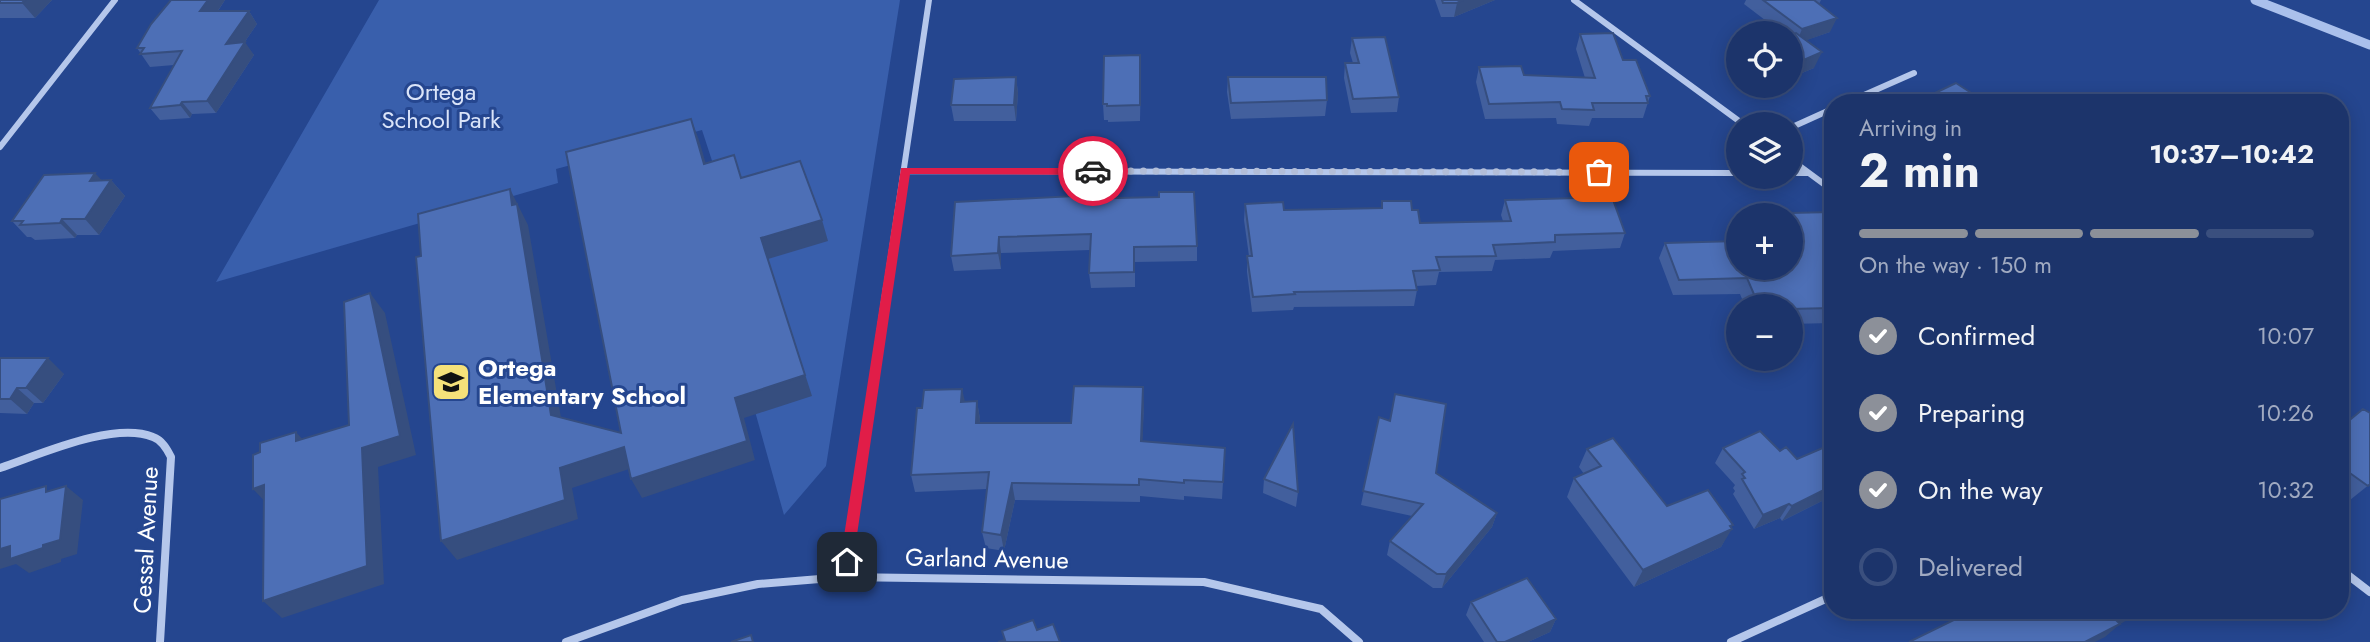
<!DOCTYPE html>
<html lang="en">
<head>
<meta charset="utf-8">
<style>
	:root { --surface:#1c346b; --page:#253c71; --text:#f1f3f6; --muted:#a0aac1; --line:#3a4f7e; --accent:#8c9099 }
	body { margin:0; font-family:Jost,sans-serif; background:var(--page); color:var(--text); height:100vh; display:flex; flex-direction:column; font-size:26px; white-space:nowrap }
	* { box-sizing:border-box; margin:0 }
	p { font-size:23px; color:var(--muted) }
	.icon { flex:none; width:38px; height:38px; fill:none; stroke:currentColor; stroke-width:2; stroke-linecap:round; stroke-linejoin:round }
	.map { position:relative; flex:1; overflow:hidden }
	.drawer { position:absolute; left:1824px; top:94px; width:525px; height:525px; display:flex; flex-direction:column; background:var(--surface); border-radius:28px; box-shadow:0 4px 18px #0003,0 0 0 2px var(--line) }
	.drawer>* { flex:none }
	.buttons { position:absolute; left:1726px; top:21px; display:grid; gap:14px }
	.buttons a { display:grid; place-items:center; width:77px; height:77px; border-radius:50%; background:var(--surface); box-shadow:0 4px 18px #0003,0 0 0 2px var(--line); font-size:35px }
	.pin { position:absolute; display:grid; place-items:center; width:60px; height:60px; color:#fff; margin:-30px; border-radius:14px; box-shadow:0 4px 10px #0006 }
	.courier { position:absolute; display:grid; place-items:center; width:70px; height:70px; margin:-35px; border:5px solid #e11d48; border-radius:50%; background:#fff; color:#222; box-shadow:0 2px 9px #0007 }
	.head em { font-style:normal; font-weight:700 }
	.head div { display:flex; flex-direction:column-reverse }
	.head { display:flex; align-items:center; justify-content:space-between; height:119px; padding:0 35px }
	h1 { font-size:46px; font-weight:700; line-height:52px }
	.bar { display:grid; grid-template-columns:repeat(4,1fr); gap:10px 7px; align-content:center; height:84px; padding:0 35px }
	.bar i { height:9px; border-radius:5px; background:var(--line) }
	.bar .current { background:var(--accent) }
	.bar p { grid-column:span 4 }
	ol { padding:0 35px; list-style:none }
	li { display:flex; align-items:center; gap:21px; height:77px }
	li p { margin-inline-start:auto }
	li .icon { padding:7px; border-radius:50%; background:var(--accent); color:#fff; stroke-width:4 }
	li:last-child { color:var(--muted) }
	li i { width:38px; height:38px; border:4px solid var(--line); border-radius:50% }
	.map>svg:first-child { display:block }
	.green { fill:#395fac }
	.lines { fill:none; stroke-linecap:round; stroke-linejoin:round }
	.stream { stroke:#aac0ec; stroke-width:9 }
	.minor-far1 { stroke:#b5c7eb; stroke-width:6 }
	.minor { stroke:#b5c7eb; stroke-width:8 }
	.wall { fill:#425f9d }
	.shaded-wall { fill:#364e7f }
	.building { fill:#4d6fb6; stroke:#364e7f; stroke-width:2 }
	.route { fill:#e11d48 }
	.done { stroke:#b3bed8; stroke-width:7; stroke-dasharray:0 12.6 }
	.labels { text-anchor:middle; stroke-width:6; stroke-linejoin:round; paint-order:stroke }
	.park-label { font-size:24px; fill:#dae4f9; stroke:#25468f }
	.poi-label { font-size:24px; font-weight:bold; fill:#fff; stroke:#25468f; text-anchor:start }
	.street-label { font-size:24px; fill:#fff; stroke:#25468f }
</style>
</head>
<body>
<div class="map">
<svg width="2370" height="642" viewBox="0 0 2370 642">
	<rect width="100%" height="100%" fill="#25468f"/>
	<path class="green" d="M 379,0 L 900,0 L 826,466 L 784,515 L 691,183 L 717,176 L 702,130 L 556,169 L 558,183 L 216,282 Z"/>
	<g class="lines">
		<path class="stream" d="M 2255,0 L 2370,45"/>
		<path class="minor-far1" d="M 1574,0 L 1743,124
			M 1846,103 L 1914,73
			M 1790,128 L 1832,109
			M 0,147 L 115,0
			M 1790,159 L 1832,190
			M 905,171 L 1738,173
			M 1790,173 L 1808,173
			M 886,289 L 929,0"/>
		<path class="minor" d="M 0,468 C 39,455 113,421 153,437 C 162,440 167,449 171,457 L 160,642
			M 2340,569 L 2370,592
			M 844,577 L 887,287
			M 566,642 L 682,600 L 758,584 L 844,577 L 1204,582 L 1321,609 L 1359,642
			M 1731,642 L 1832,596"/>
	</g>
	<path class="wall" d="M 0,0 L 52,0 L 35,18 L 0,18 Z
		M 171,0 L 225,0 L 218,11 L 249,11 L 257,24 L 244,43 L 254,55 L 216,113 L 192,114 L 190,118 L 160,120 L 150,108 L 174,65 L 150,67 L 137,48 Z
		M 1435,0 L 1495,0 L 1454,17 L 1441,17 Z
		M 1746,0 L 1821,0 L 1819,4 L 1830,32 L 1806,40 L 1814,68 L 1790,78 L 1790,33 L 1782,33 L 1744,4 Z
		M 1580,34 L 1623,60 L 1650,96 L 1643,118 L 1592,118 L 1589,126 L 1557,124 L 1556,118 L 1485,119 L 1476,82 L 1479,67 L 1524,75 L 1585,78 L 1576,49 Z
		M 1352,38 L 1399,97 L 1397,112 L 1351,113 L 1344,78 L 1345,63 L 1353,63 L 1350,53 Z
		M 1141,70 L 1140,121 L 1108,122 L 1108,120 L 1104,120 L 1103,104 Z
		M 1016,77 L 1018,93 L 1016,121 L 954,121 L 951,105 Z
		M 1228,77 L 1327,100 L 1325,116 L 1231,119 L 1227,92 Z
		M 102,180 L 111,180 L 125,196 L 99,235 L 77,235 L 75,238 L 35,240 L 31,237 L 27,237 L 12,221 Z
		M 1075,199 L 1197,246 L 1197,261 L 1135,262 L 1135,287 L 1091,288 L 1089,273 L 1090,250 L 1001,253 L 1001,269 L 954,271 L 951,256 Z
		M 1505,200 L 1625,233 L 1620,248 L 1553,251 L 1550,258 L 1495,260 L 1492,271 L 1439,272 L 1436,285 L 1416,286 L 1417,290 L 1414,306 L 1294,307 L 1293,310 L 1252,312 L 1247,272 L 1247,256 L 1249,256 L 1244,220 L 1245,204 L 1284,210 L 1381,208 L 1382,201 L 1412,210 L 1420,223 L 1503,221 L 1501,215 Z
		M 1832,212 L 1832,323 L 1790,324 L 1790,306 L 1745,306 L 1740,294 L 1673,295 L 1659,258 L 1665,243 L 1738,268 L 1790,215 L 1743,214 Z
		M 0,358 L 64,374 L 43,403 L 34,403 L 27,414 L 0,413 Z
		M 977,401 L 980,419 L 980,423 L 1071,423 L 1144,404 L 1142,442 L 1225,448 L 1222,499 L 1184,496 L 1184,500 L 1140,496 L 1140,502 L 1015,500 L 1004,551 L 986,548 L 982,532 L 987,489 L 915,492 L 911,475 L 922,408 Z
		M 1379,417 L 1436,473 L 1497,513 L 1492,527 L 1442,588 L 1433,588 L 1387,555 L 1390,541 L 1412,516 L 1361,505 Z
		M 2340,428 L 2370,484 L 2350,500 L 2340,493 Z
		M 1723,448 L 1780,451 L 1832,496 L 1782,521 L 1780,518 L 1754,529 L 1733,494 L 1735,491 L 1733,488 L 1735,485 L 1715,463 Z
		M 1587,449 L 1667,506 L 1731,528 L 1721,547 L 1634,587 L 1567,497 L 1574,478 L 1584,474 L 1579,467 Z
		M 1264,479 L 1298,492 L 1296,507 L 1263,493 Z
		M 1471,602 L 1556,619 L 1550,632 L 1528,642 L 1484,642 L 1466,615 Z
		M 2150,611 L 2180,611 L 2161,621 Z"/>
	<path class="shaded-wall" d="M 25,0 L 52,0 L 35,18 L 22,3 Z
		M 208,0 L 225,0 L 209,24 L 200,11 Z
		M 1463,0 L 1495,0 L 1454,17 L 1457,3 Z
		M 249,11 L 257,24 L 235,56 L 226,44 Z
		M 1837,18 L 1830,32 L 1796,44 L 1802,29 Z
		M 245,42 L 254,55 L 216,113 L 207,101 Z
		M 1822,52 L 1814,68 L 1790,78 L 1790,66 Z
		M 1016,77 L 1018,93 L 1016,121 L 1014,105 Z
		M 182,102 L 192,114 L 190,118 L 180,105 Z
		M 691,119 L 699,140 L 712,185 L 704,164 Z
		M 95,173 L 107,186 L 111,180 L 125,196 L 99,235 L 85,219 L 90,181 Z
		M 510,189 L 528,225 L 564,435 L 551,415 Z
		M 62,219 L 77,235 L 75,238 L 60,223 Z
		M 822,220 L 828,241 L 768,259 L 812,396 L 744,418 L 755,460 L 642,498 L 631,479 L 735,398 L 761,238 Z
		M 999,237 L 1001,253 L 1001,269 L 998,253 Z
		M 370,293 L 385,313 L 416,455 L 378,467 L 384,584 L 282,618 L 263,601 L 362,448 Z
		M 48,358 L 64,374 L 43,403 L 26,388 Z
		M 1143,387 L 1144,404 L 1142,458 L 1141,441 Z
		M 17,388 L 34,403 L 27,414 L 10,399 Z
		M 962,389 L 966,406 L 961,402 Z
		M 977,401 L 980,419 L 979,440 L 976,423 Z
		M 296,432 L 313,451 L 296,441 Z
		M 624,447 L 635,467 L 572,488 L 578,519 L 457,560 L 441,541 L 560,468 Z
		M 1012,483 L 1015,500 L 1004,551 L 1001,535 Z
		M 264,485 L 271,508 L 253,489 Z
		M 66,486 L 83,500 L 77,554 L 61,559 L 61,562 L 29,573 L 16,564 L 0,569 L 0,549 L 10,546 L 43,545 Z
		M 1832,486 L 1832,496 L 1782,521 L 1792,506 Z
		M 1789,504 L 1780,518 L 1754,529 L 1763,515 Z
		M 1497,513 L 1492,527 L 1442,588 L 1446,574 Z
		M 1733,525 L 1730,529 L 1732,529 L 1721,547 L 1634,587 L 1643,570 Z
		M 2136,611 L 2145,611 L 2120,624 L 2105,637 L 2095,642 L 2085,642 L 2117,621 Z
		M 2174,611 L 2180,611 L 2161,621 Z
		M 1556,619 L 1550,632 L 1528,642 L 1505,642 Z"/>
	<path class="building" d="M 0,0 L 25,0 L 22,3 L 0,3 Z
		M 171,0 L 208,0 L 200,11 L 249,11 L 226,44 L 245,42 L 207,101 L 182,102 L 180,105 L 150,108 L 182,51 L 140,54 L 144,48 L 137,48 L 151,24 Z
		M 1442,0 L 1463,0 L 1457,3 L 1443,3 Z
		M 1763,0 L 1814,0 L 1837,18 L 1802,29 Z
		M 1613,33 L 1623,60 L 1636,60 L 1650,96 L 1646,96 L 1648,103 L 1592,103 L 1594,110 L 1562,109 L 1560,102 L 1489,104 L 1479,67 L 1521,66 L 1524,75 L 1595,78 L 1580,34 Z
		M 1796,33 L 1822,52 L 1790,66 L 1790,35 Z
		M 1385,37 L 1399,97 L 1353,99 L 1345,63 L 1359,63 L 1352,38 Z
		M 1140,55 L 1140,105 L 1107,106 L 1107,104 L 1103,104 L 1104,56 Z
		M 1016,77 L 1014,105 L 951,105 L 954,79 Z
		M 1228,77 L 1326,77 L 1327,100 L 1231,103 Z
		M 1956,83 L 1982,100 L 1975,103 L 1914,103 Z
		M 1890,95 L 1903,103 L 1874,103 Z
		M 691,119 L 704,164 L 734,155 L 741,178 L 800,161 L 822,220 L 761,238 L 805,375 L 735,398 L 747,441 L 631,479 L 624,447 L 560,468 L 565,500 L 441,541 L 416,257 L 421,256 L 418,214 L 510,189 L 512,205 L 517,204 L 551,415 L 621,433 L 566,152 Z
		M 95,173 L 90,181 L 111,180 L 85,219 L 62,219 L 60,223 L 20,225 L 23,221 L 12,221 L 44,175 Z
		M 1159,192 L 1194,192 L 1197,246 L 1134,247 L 1134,272 L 1089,273 L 1091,234 L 999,237 L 998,253 L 951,256 L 955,202 L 1075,196 L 1075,199 L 1159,197 Z
		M 1612,197 L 1625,233 L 1555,235 L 1555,242 L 1493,245 L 1496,256 L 1436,257 L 1440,270 L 1413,271 L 1417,290 L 1294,292 L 1295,294 L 1253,297 L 1247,256 L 1252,256 L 1245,204 L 1283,202 L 1284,210 L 1382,208 L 1382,201 L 1411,201 L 1412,210 L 1418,210 L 1420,223 L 1511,221 L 1505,200 Z
		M 1832,212 L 1832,308 L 1790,309 L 1790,306 L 1759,306 L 1747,278 L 1679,280 L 1665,243 L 1738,241 L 1738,268 L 1790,268 L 1790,215 L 1743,214 Z
		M 370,293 L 400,436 L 362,448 L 367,566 L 263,601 L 264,485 L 253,489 L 253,455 L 260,452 L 260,443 L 296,432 L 296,441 L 349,425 L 344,302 Z
		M 0,358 L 48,358 L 26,388 L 17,388 L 10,399 L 0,399 Z
		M 1074,386 L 1143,387 L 1141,441 L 1225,448 L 1223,482 L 1184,480 L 1184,483 L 1139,479 L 1139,485 L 1012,483 L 1001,535 L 982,532 L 989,472 L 911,475 L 917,408 L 922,408 L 924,390 L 962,389 L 961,402 L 977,401 L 976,423 L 1071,423 Z
		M 1395,394 L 1446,404 L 1436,473 L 1497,513 L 1446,574 L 1437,574 L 1390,541 L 1423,504 L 1363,491 L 1379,417 L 1390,421 Z
		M 2363,409 L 2370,413 L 2370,484 L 2368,486 L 2340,466 L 2340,428 Z
		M 1293,424 L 1298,492 L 1264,479 Z
		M 1760,431 L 1780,451 L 1786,447 L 1797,459 L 1832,444 L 1832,486 L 1792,506 L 1789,504 L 1763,515 L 1742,479 L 1745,478 L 1742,474 L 1745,472 L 1723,448 Z
		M 1613,438 L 1667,506 L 1708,490 L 1733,525 L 1730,526 L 1732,529 L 1643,570 L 1574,478 L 1601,466 L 1587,449 Z
		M 46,486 L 46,492 L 66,486 L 60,540 L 43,545 L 43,548 L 10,559 L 10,546 L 0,549 L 0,499 Z
		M 1527,578 L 1556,619 L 1505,642 L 1497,642 L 1471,602 Z
		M 1972,611 L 2136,611 L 2117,621 L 2120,624 L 2085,642 L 1909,642 Z
		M 1033,620 L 1037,630 L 1053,624 L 1060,642 L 998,642 L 1005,640 L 1002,631 Z
		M 751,635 L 753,642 L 731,642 Z"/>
	<path class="route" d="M 901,168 L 1093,168 L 1098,171 L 1093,175 L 910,174 L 853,562 L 847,568 L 840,562 Z"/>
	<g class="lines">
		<path class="done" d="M 1093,171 L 1599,172"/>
	</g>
	<defs>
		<g id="school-square" transform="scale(2.0125)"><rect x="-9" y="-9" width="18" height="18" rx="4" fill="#f5e17a" stroke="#25468f"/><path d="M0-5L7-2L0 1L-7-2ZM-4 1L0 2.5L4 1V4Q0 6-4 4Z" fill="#111"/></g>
	</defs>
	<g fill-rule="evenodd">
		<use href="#school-square" x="451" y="382"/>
	</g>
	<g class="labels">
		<g class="park-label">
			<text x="441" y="100">Ortega<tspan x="441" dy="28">School Park</tspan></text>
		</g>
		<g class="poi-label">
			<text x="478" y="376">Ortega<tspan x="478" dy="28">Elementary School</tspan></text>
		</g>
		<g class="street-label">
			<text transform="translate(146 540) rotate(-87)" y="8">Cessal Avenue</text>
			<text transform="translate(987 559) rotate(1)" y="8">Garland Avenue</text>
		</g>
	</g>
</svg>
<div class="buttons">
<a><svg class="icon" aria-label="locate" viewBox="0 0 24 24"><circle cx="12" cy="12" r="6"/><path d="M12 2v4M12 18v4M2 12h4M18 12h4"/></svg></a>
<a><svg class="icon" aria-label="layers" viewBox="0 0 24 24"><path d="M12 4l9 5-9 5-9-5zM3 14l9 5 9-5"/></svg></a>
<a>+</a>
<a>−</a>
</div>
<div class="pin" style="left:1599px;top:172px;background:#ea580c"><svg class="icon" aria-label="bag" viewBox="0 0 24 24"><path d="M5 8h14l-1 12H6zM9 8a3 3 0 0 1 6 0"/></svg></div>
<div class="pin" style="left:847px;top:562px;background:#1f2937"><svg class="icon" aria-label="home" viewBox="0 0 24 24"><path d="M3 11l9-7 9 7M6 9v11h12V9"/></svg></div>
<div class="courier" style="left:1093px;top:171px"><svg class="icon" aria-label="car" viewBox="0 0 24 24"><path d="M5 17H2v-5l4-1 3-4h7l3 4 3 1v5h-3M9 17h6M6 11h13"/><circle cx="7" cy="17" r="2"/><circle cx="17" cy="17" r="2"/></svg></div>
<section class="drawer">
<div class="head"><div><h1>2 min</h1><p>Arriving in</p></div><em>10:37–10:42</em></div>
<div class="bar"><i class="current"></i><i class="current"></i><i class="current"></i><i></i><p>On the way · 150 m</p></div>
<ol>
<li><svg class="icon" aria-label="check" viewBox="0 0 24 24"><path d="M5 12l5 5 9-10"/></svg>Confirmed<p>10:07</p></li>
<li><svg class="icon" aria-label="check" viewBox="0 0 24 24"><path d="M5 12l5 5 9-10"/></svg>Preparing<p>10:26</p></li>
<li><svg class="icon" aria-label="check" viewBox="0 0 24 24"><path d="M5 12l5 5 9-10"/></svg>On the way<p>10:32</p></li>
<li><i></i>Delivered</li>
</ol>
</section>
</div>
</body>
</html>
